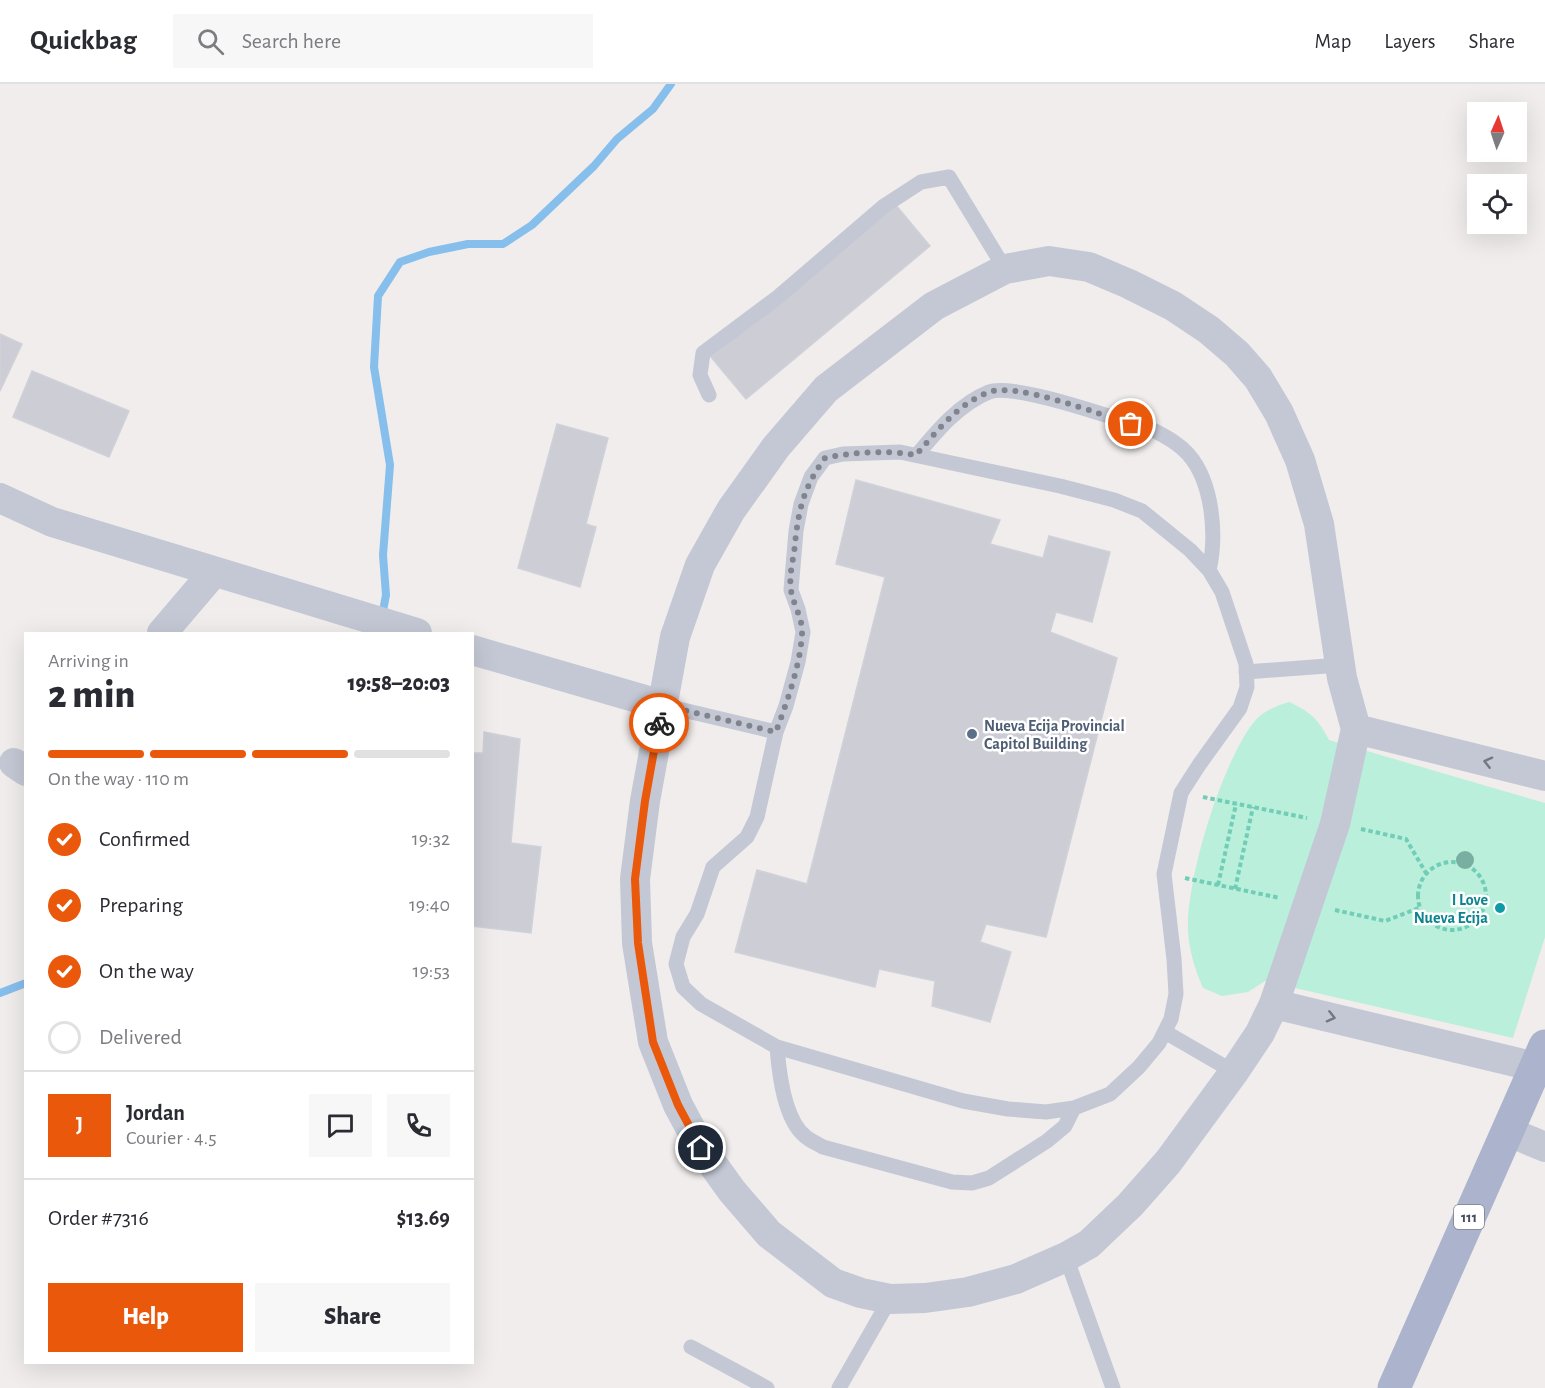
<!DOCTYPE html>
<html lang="en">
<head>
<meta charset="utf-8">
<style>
	:root { --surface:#fff; --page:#f7f7f7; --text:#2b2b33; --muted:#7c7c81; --line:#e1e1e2; --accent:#ea580c }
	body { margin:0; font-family:"Alegreya Sans",sans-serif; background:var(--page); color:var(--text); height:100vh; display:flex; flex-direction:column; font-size:22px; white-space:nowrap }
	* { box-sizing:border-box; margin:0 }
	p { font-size:20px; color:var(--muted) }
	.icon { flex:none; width:33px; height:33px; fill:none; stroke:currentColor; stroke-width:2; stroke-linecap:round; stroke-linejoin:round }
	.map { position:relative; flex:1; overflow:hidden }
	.side { position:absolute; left:24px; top:548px; width:450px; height:732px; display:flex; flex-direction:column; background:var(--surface); border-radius:0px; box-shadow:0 6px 24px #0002 }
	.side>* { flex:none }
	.needle { width:39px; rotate:3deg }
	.fabs { position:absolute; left:1467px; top:18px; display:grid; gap:12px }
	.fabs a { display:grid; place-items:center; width:60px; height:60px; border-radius:0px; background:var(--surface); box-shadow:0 6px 24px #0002; font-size:30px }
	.pin { position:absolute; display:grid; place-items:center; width:51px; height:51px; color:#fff; margin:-26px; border:3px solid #fff; border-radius:50%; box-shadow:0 2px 6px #0007 }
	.courier { position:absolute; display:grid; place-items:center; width:60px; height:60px; margin:-30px; border:4px solid #ea580c; border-radius:50%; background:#fff; color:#222; box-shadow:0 2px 8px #0007 }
	.summary em { font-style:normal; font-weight:800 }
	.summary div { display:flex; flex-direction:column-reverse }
	.summary { display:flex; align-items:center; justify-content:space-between; height:102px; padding:0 24px }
	h1 { font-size:39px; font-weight:800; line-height:45px }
	.bar { display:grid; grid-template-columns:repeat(4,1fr); gap:9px 6px; align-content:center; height:72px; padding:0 24px }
	.bar i { height:8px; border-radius:4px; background:var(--line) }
	.bar .current { background:var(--accent) }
	.bar p { grid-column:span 4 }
	.line { display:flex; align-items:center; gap:15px; padding:0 24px; border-top:2px solid var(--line) }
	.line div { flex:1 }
	.round { display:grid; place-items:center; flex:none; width:63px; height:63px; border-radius:0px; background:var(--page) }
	ol { padding:0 24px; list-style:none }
	li { display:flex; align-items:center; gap:18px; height:66px }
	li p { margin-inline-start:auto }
	li .icon { padding:6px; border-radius:50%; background:var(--accent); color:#fff; stroke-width:4 }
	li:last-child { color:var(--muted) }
	li i { width:33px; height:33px; border:3px solid var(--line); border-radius:50% }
	.button { display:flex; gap:12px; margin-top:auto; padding:12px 24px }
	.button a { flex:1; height:69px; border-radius:0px; background:var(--accent); color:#fff; font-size:24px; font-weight:800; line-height:69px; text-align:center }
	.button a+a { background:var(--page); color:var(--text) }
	header { display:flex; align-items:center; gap:36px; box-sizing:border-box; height:84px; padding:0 30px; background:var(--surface); border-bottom:2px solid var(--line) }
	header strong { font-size:28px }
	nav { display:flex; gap:33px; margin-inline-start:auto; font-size:21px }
	.search { width:420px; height:54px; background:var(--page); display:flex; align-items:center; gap:15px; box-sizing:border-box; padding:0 21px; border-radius:0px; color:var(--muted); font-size:22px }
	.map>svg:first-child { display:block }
	.green { fill:#b9efdb }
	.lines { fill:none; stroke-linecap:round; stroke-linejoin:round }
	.stream { stroke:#86beec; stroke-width:8 }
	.building { fill:#cccdd5; stroke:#d0d1d9; stroke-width:1.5 }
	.path { stroke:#71cdb6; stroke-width:4; stroke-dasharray:4.5 3; stroke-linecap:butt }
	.lane { stroke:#c3c8d4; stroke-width:15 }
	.street { stroke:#c3c8d4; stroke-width:30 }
	.primary { stroke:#abb4cc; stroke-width:33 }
	.tree { fill:#78afa0 }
	.oneway { stroke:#717785 }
	.done { stroke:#81848d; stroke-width:6; stroke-dasharray:0 10.8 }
	.route { stroke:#ea580c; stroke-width:8 }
	.service-dot { fill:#5c6f8a; stroke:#fff; stroke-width:2 }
	.culture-dot { fill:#0f9aa8; stroke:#fff; stroke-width:2 }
	.labels { text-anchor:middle; stroke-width:5; stroke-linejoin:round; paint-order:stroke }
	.shield { fill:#fff; stroke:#7d818c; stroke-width:1.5 }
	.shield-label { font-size:15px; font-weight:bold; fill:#454b5a }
	.service-label { font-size:16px; font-weight:bold; fill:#4e5e75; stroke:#fff; text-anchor:start }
	.culture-label { font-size:16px; font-weight:bold; fill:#0d838f; stroke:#fff; text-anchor:end }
</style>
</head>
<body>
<header>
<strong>Quickbag</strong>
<div class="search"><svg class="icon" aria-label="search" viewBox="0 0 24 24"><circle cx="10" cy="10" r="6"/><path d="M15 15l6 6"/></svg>Search here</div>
<nav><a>Map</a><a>Layers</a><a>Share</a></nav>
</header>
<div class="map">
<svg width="1545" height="1304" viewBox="0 0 1545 1304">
	<rect width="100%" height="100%" fill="#f0edec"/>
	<path class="green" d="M 1289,618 C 1311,628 1318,635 1329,656 L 1545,719 L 1545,853 L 1513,954 L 1265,897 L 1248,908 L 1222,912 L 1203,904 C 1195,885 1189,867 1188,846 C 1186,795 1222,678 1254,638 C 1263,627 1276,622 1289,618 Z"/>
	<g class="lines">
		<path class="stream" d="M 382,532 L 386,511 L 383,471 L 390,381 L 374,283 L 378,212 L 400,178 L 429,168 L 468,160 L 503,160 L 532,141 L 594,82 L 617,55 L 653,25 L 671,0
			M 0,909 L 26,899"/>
	</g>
	<path class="building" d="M 895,120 L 930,162 L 746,315 L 711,273 Z
		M 0,250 L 22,260 L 0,307 Z
		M 32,287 L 129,327 L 109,373 L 13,333 Z
		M 557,340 L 608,354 L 586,440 L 596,443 L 580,503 L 518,484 Z
		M 856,396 L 1000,436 L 990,460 L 1043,474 L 1049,452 L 1110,468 L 1092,538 L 1056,528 L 1050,548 L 1117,574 L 1046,853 L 986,840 L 980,858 L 1011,868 L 990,938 L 932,922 L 935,897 L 879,885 L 875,903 L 735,868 L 757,786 L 807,800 L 885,493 L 836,480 Z
		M 484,648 L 520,655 L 511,759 L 541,763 L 531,849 L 472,842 L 472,669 L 483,669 Z"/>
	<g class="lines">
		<path class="path" d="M 1203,713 L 1307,734
			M 1361,745 L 1406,755 L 1426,789
			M1418 812a34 34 0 1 1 68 0a34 34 0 1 1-68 0Z
			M 1185,794 L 1280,814
			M 1218,801 L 1236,720
			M 1235,805 L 1253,723
			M 1335,826 L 1385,837 L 1419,824"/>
		<path class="lane" d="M 709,311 L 700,291 L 703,269 L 778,213 L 884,122 L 921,98 L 949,93 L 1005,185
			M 900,368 L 1060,402 L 1114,416 L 1142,427 L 1190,466 L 1209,486 L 1222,508 L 1246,580 L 1247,603 L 1240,624 L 1199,681 L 1181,709 L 1164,790 L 1174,875 L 1176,910 L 1171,935 L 1159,959 L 1139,983 L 1110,1010 L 1074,1024 L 1046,1028 L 1008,1025 L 963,1017 L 777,963 L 701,920 L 683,903 L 676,880 L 683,853 L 697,830 L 713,783 L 747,753 L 757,733 L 776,648 L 786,622 L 798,578 L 803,548 L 798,525 L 791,506 L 796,447 L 801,420 L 811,393 L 825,374 L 843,370 Z
			M 917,371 C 936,348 959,320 989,308 C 1015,298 1121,337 1153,346 C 1166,353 1178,359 1188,370 C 1213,398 1217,452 1209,486
			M 1246,588 L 1340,581
			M 662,621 L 776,648
			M 1165,948 L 1234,988
			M 777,963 C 779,989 784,1036 806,1053 C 811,1057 818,1060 823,1063 L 952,1098 L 972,1099 L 989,1094 L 1047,1057 L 1065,1042 L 1074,1024
			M 1066,1173 L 1113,1304
			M 691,1263 L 767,1304
			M 839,1304 L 890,1215"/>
		<path class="street" d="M 1049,177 L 1089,183 L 1129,200 L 1173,222 L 1209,246 L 1237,270 L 1258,294 L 1279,329 L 1300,376 L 1319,440 L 1342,594 L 1356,645 L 1335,740 L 1274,920 L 1260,949 L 1234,988 L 1168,1078 L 1130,1121 L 1089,1160 L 1066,1173 L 1016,1195 L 968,1208 L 925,1214 L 890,1215 L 861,1209 L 833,1199 L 769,1150 L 732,1107 L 701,1064 L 678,1021 L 653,958 L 637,859 L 635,795 L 645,717 L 675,553 L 700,481 L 731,426 L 776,363 L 826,305 L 934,222 L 1005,185 Z
			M 0,414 L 52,438 L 417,549
			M 162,549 L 214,488
			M 472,566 L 662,621
			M 1356,645 L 1545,692
			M 14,679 L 26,687
			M 1274,920 L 1536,983
			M 1507,1047 L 1545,1063"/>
		<path class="primary" d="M 1394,1304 L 1545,962"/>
	</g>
	<circle class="tree" cx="1465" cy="776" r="9"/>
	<defs><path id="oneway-chevron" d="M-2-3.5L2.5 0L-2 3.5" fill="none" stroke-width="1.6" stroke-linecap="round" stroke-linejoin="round" transform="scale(1.5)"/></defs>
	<g class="oneway">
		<use href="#oneway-chevron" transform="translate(1488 678) rotate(-166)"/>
		<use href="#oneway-chevron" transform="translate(1331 933) rotate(14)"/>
	</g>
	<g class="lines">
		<path class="done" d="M 659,639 L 662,621 L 776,648 C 787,617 800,583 802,550 C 803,534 793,521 791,506 C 789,494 792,480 794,469 C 798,430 801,407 825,374 C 854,368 887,366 916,371 C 936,348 959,319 989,308 C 1017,298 1101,331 1131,340"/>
		<path class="route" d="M 659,639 L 645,717 L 635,795 L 638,859 L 653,958 L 678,1021 L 701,1064"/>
	</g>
	<circle class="service-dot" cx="972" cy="650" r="6"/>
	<circle class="culture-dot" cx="1500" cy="824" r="6"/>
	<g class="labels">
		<rect class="shield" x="1454" y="1121" width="30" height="24" rx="4.5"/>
		<g class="shield-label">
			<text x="1469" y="1138">111</text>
		</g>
		<g class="service-label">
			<text x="984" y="647">Nueva Ecija Provincial<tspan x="984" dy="18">Capitol Building</tspan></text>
		</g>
		<g class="culture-label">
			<text x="1488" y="821">I Love<tspan x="1488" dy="18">Nueva Ecija</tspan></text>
		</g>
	</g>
</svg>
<div class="fabs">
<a><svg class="needle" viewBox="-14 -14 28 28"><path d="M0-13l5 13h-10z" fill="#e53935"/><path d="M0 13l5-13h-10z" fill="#7c7c81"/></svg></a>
<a><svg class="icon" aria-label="locate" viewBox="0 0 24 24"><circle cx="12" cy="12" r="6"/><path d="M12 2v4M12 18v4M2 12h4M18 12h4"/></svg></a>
</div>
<div class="pin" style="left:1131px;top:340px;background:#ea580c"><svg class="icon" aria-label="bag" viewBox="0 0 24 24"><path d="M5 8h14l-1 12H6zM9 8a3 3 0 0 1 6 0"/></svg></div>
<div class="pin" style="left:701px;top:1064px;background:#1f2937"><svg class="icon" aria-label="home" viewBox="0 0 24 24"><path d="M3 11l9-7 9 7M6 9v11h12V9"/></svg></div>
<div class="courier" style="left:659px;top:639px"><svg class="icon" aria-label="bike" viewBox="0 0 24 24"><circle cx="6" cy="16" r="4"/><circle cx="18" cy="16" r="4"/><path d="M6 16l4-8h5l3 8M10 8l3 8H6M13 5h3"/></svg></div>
<section class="side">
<div class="summary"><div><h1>2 min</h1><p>Arriving in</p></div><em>19:58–20:03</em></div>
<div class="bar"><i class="current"></i><i class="current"></i><i class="current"></i><i></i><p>On the way · 110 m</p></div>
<ol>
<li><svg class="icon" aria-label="check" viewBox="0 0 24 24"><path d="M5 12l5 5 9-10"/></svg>Confirmed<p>19:32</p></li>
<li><svg class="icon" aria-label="check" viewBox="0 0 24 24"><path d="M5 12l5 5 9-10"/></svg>Preparing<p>19:40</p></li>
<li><svg class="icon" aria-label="check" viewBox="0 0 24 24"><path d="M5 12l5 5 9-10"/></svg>On the way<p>19:53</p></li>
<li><i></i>Delivered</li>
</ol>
<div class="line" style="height:108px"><b class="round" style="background:var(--accent);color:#fff">J</b><div><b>Jordan</b><p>Courier · 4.5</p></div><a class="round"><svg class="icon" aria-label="chat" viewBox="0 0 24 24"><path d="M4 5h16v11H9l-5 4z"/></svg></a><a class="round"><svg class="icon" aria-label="phone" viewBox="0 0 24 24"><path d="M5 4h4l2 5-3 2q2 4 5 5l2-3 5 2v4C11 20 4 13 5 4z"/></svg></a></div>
<div class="line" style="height:78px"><div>Order #7316</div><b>$13.69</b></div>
<div class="button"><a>Help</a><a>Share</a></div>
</section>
</div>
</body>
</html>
